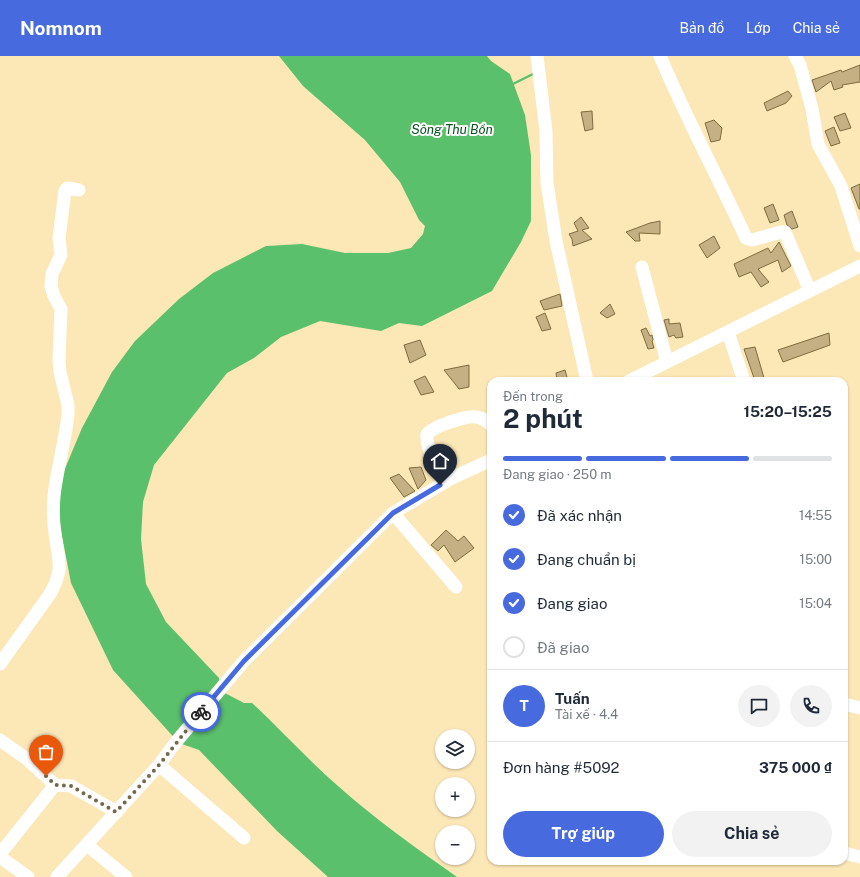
<!DOCTYPE html>
<html lang="vi">
<head>
<meta charset="utf-8">
<style>
	:root { --surface:#fff; --page:#f2f2f3; --text:#1f2937; --muted:#747a83; --line:#e0e1e3; --accent:#476bde }
	body { margin:0; font-family:"Public Sans",sans-serif; background:var(--page); color:var(--text); height:100vh; display:flex; flex-direction:column; font-size:15px; white-space:nowrap }
	* { box-sizing:border-box; margin:0 }
	p { font-size:13px; color:var(--muted) }
	.icon { flex:none; width:22px; height:22px; fill:none; stroke:currentColor; stroke-width:2; stroke-linecap:round; stroke-linejoin:round }
	.map { position:relative; flex:1; overflow:hidden }
	.panel { position:absolute; left:487px; top:321px; width:361px; height:488px; display:flex; flex-direction:column; background:var(--surface); border-radius:12px; box-shadow:0 1px 3px #0004 }
	.panel>* { flex:none }
	.buttons { position:absolute; left:435px; top:673px; display:grid; gap:8px }
	.buttons a { display:grid; place-items:center; width:40px; height:40px; border-radius:50%; background:var(--surface); box-shadow:0 1px 3px #0004; font-size:20px }
	.pin { position:absolute; display:grid; place-items:center; width:34px; height:34px; color:#fff; margin:-41px -17px; border-radius:50% 50% 50% 0; rotate:-45deg; box-shadow:0 0 4px #0007 }
	.pin .icon { rotate:45deg }
	.courier { position:absolute; display:grid; place-items:center; width:40px; height:40px; margin:-20px; border:3px solid #476bde; border-radius:50%; background:#fff; color:#222; box-shadow:0 1px 5px #0007 }
	.overview em { font-style:normal; font-weight:700 }
	.overview div { display:flex; flex-direction:column-reverse }
	.overview { display:flex; align-items:center; justify-content:space-between; height:68px; padding:0 16px }
	h1 { font-size:26px; font-weight:700; line-height:30px }
	.bar { display:grid; grid-template-columns:repeat(4,1fr); gap:6px 4px; align-content:center; height:48px; padding:0 16px }
	.bar i { height:5px; border-radius:3px; background:var(--line) }
	.bar .on { background:var(--accent) }
	.bar p { grid-column:span 4 }
	.line { display:flex; align-items:center; gap:10px; padding:0 16px; border-top:1px solid var(--line) }
	.line div { flex:1 }
	.round { display:grid; place-items:center; flex:none; width:42px; height:42px; border-radius:21px; background:var(--page) }
	ol { padding:0 16px; list-style:none }
	li { display:flex; align-items:center; gap:12px; height:44px }
	li p { margin-inline-start:auto }
	li .icon { padding:4px; border-radius:50%; background:var(--accent); color:#fff; stroke-width:4 }
	li:last-child { color:var(--muted) }
	li i { width:22px; height:22px; border:2px solid var(--line); border-radius:50% }
	.action { display:flex; gap:8px; margin-top:auto; padding:8px 16px }
	.action a { flex:1; height:46px; border-radius:24px; background:var(--accent); color:#fff; font-size:16px; font-weight:700; line-height:46px; text-align:center }
	.action a+a { background:var(--page); color:var(--text) }
	header { display:flex; align-items:center; gap:24px; box-sizing:border-box; height:56px; padding:0 20px; background:var(--accent); color:#fff }
	header strong { font-size:19px }
	nav { display:flex; gap:22px; margin-inline-start:auto; font-size:14px }
	.map>svg:first-child { display:block }
	.water { fill:#5bc06c }
	.lines { fill:none; stroke-linecap:round; stroke-linejoin:round }
	.stream { stroke:#5bc06c; stroke-width:2.5 }
	.building { fill:#c4b082; stroke:#7e6c3f }
	.minor { stroke:#fff; stroke-width:13 }
	.done { stroke:#74674a; stroke-width:4; stroke-dasharray:0 7.2 }
	.route { stroke:#476bde; stroke-width:5 }
	.labels { text-anchor:middle; stroke-width:4; stroke-linejoin:round; paint-order:stroke }
	.water-label { font-size:13px; font-style:italic; fill:#07531e; stroke:#fff }
</style>
</head>
<body>
<header>
<strong>Nomnom</strong>
<nav><a>Bản đồ</a><a>Lớp</a><a>Chia sẻ</a></nav>
</header>
<div class="map">
<svg width="860" height="821" viewBox="0 0 860 821">
	<rect width="100%" height="100%" fill="#fce7b7"/>
	<path class="water" d="M 279,0 L 487,0 L 491,5 L 510,18 L 525,59 L 531,99 L 531,165 L 521,186 L 492,235 L 422,270 L 399,267 L 381,275 L 320,265 L 281,281 L 254,302 L 227,317 L 154,409 L 143,446 L 141,483 L 146,528 L 166,566 L 219,622 L 221,635 L 244,647 L 252,647 C 281,674 308,704 338,730 C 375,763 416,792 457,821 L 328,821 L 277,775 L 199,694 L 179,687 L 113,614 L 71,527 L 57,454 L 64,415 L 82,372 L 112,316 L 135,285 L 179,243 L 213,217 L 266,190 L 302,188 L 345,197 L 388,197 L 411,192 L 423,178 L 425,170 L 419,164 L 400,126 L 365,84 L 303,30 Z"/>
	<g class="lines">
		<path class="stream" d="M 511,29 L 535,17"/>
	</g>
	<path class="building" d="M 860,9 L 860,26 L 842,29 L 843,31 L 834,34 L 831,25 L 816,36 L 812,24 L 841,14 L 842,16 Z
		M 788,35 L 792,40 L 786,47 L 767,55 L 764,47 Z
		M 592,55 L 593,73 L 585,75 L 581,56 Z
		M 845,57 L 851,72 L 840,75 L 834,61 Z
		M 714,64 L 722,72 L 720,84 L 711,86 L 705,67 Z
		M 834,71 L 840,87 L 831,90 L 825,75 Z
		M 860,128 L 860,153 L 859,153 L 851,132 Z
		M 773,148 L 779,164 L 770,167 L 764,152 Z
		M 792,155 L 798,171 L 792,173 L 787,169 L 784,159 Z
		M 581,161 L 589,172 L 582,174 L 592,183 L 573,190 L 572,183 L 569,178 L 578,175 L 574,167 Z
		M 660,165 L 660,178 L 639,177 L 640,185 L 635,185 L 626,176 L 650,167 Z
		M 714,180 L 720,192 L 707,202 L 699,189 Z
		M 779,186 L 791,210 L 782,216 L 778,204 L 758,213 L 769,226 L 761,231 L 751,216 L 739,221 L 734,208 L 768,192 L 771,197 Z
		M 560,238 L 562,250 L 544,254 L 540,245 Z
		M 610,248 L 615,258 L 607,262 L 600,257 Z
		M 545,257 L 551,273 L 542,275 L 536,261 Z
		M 669,263 L 669,268 L 680,267 L 683,281 L 676,282 L 674,279 L 669,281 L 664,264 Z
		M 646,272 L 650,280 L 652,279 L 653,284 L 652,285 L 654,292 L 648,293 L 641,274 Z
		M 829,277 L 830,289 L 783,306 L 778,294 Z
		M 420,284 L 426,299 L 410,307 L 404,289 Z
		M 755,291 L 764,322 L 759,325 L 755,325 L 744,293 Z
		M 469,309 L 469,331 L 459,333 L 444,314 Z
		M 565,314 L 568,325 L 557,325 L 556,317 Z
		M 425,320 L 434,336 L 421,339 L 414,325 Z
		M 421,411 L 426,424 L 418,433 L 409,412 Z
		M 399,418 L 415,435 L 404,441 L 390,422 Z
		M 446,474 L 458,485 L 464,480 L 474,492 L 455,506 L 444,489 L 438,495 L 431,489 Z"/>
	<g class="lines">
		<path class="minor" d="M 537,0 L 546,75 L 547,127 L 556,185 L 587,325
			M 660,0 C 686,62 718,121 746,182 L 752,184 L 781,176 L 785,176 L 810,235
			M 795,0 L 800,9 L 812,53 L 818,88 L 841,130 L 860,190
			M 642,211 L 667,306
			M 728,276 L 744,325
			M 629,325 L 860,210
			M 452,422 C 448,416 442,414 437,409 C 431,401 426,388 427,378 C 434,370 467,359 477,361 C 483,362 487,365 491,369
			M 393,457 L 456,531
			M 0,608 L 50,538 C 65,511 58,504 55,477 C 53,465 53,452 54,440 C 57,413 65,386 68,359 L 68,349 L 60,316 L 59,305 L 61,253 L 54,240 L 51,230 L 52,218 L 61,199 L 59,182 L 65,135 L 67,132 L 79,134
			M 844,648 L 860,652
			M 0,684 L 27,703 L 55,729 L 71,730 L 117,756
			M 159,709 L 244,782
			M 87,789 L 126,821
			M 844,797 L 860,801
			M 0,798 L 55,729
			M 0,801 L 28,821
			M 57,821 L 159,709 L 176,686 L 244,605 L 393,457 L 452,422 L 491,404"/>
	</g>
	<g class="lines">
		<path class="done" d="M 46,720 L 55,729 L 71,730 L 116,756 L 159,709 L 201,656"/>
		<path class="route" d="M 201,656 L 244,605 L 393,457 L 440,429"/>
	</g>
	<g class="labels">
		<g class="water-label">
			<text x="452" y="78">Sông Thu Bồn</text>
		</g>
	</g>
</svg>
<div class="buttons">
<a><svg class="icon" aria-label="layers" viewBox="0 0 24 24"><path d="M12 4l9 5-9 5-9-5zM3 14l9 5 9-5"/></svg></a>
<a>+</a>
<a>−</a>
</div>
<div class="pin" style="left:46px;top:720px;background:#ea580c"><svg class="icon" aria-label="bag" viewBox="0 0 24 24"><path d="M5 8h14l-1 12H6zM9 8a3 3 0 0 1 6 0"/></svg></div>
<div class="pin" style="left:440px;top:429px;background:#1f2937"><svg class="icon" aria-label="home" viewBox="0 0 24 24"><path d="M3 11l9-7 9 7M6 9v11h12V9"/></svg></div>
<div class="courier" style="left:201px;top:656px"><svg class="icon" aria-label="bike" viewBox="0 0 24 24"><circle cx="6" cy="16" r="4"/><circle cx="18" cy="16" r="4"/><path d="M6 16l4-8h5l3 8M10 8l3 8H6M13 5h3"/></svg></div>
<section class="panel">
<div class="overview"><div><h1>2 phút</h1><p>Đến trong</p></div><em>15:20–15:25</em></div>
<div class="bar"><i class="on"></i><i class="on"></i><i class="on"></i><i></i><p>Đang giao · 250 m</p></div>
<ol>
<li><svg class="icon" aria-label="check" viewBox="0 0 24 24"><path d="M5 12l5 5 9-10"/></svg>Đã xác nhận<p>14:55</p></li>
<li><svg class="icon" aria-label="check" viewBox="0 0 24 24"><path d="M5 12l5 5 9-10"/></svg>Đang chuẩn bị<p>15:00</p></li>
<li><svg class="icon" aria-label="check" viewBox="0 0 24 24"><path d="M5 12l5 5 9-10"/></svg>Đang giao<p>15:04</p></li>
<li><i></i>Đã giao</li>
</ol>
<div class="line" style="height:72px"><b class="round" style="background:var(--accent);color:#fff">T</b><div><b>Tuấn</b><p>Tài xế · 4.4</p></div><a class="round"><svg class="icon" aria-label="chat" viewBox="0 0 24 24"><path d="M4 5h16v11H9l-5 4z"/></svg></a><a class="round"><svg class="icon" aria-label="phone" viewBox="0 0 24 24"><path d="M5 4h4l2 5-3 2q2 4 5 5l2-3 5 2v4C11 20 4 13 5 4z"/></svg></a></div>
<div class="line" style="height:52px"><div>Đơn hàng #5092</div><b>375 000 ₫</b></div>
<div class="action"><a>Trợ giúp</a><a>Chia sẻ</a></div>
</section>
</div>
</body>
</html>
